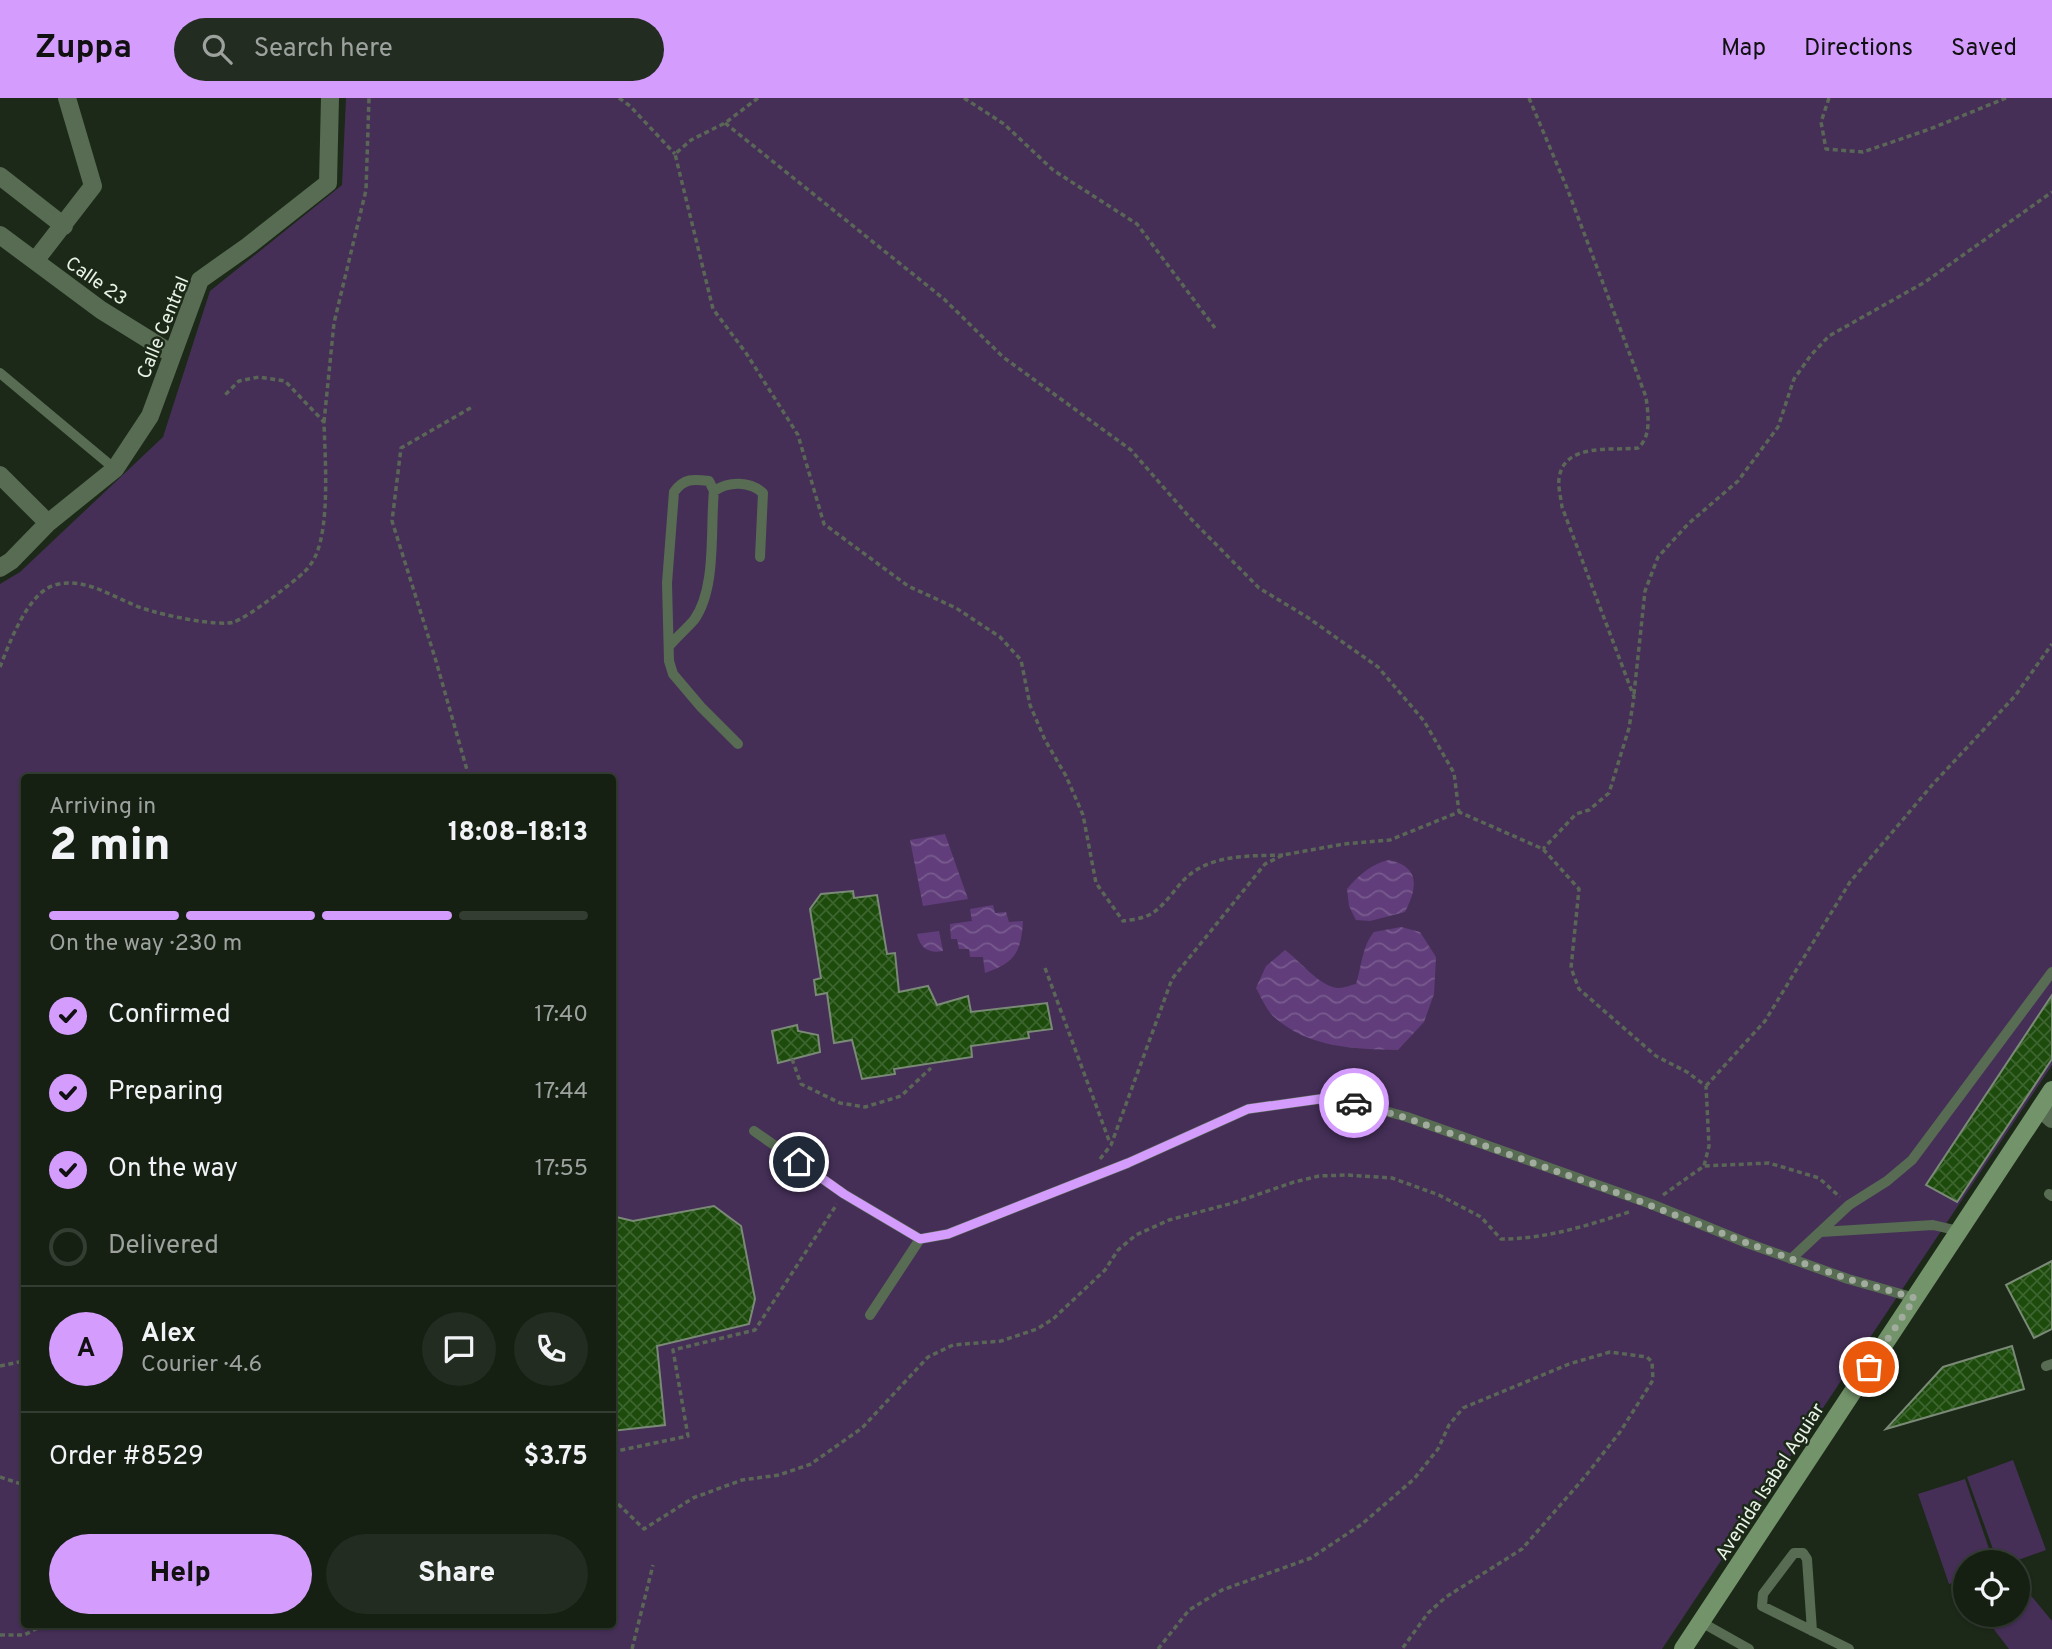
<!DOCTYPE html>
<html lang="en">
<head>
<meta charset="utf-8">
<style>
	:root { --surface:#151f12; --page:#222c20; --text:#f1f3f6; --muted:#9da29f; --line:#343d32; --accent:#d39cfd }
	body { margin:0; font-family:Overpass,sans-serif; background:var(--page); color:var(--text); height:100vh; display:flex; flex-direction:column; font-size:26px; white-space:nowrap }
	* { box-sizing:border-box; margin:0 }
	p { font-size:23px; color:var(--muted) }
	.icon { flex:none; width:38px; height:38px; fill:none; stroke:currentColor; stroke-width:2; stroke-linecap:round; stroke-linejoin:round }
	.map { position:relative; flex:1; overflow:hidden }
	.details { position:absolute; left:21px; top:676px; width:595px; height:854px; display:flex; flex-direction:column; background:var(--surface); border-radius:7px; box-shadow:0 2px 5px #0004,0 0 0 2px var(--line) }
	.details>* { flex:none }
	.fabs { position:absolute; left:1953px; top:1452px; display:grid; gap:14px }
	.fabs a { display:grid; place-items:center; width:77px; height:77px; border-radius:50%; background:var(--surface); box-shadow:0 2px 5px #0004,0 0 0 2px var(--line); font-size:35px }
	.pin { position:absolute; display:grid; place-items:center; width:60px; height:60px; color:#fff; margin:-30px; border:4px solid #fff; border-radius:50%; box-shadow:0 2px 7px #0007 }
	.courier { position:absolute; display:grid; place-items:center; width:70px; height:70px; margin:-35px; border:5px solid #d39cfd; border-radius:50%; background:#fff; color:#222; box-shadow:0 2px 9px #0007 }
	.head em { font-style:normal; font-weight:800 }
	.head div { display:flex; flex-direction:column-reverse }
	.head { display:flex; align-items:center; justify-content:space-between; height:119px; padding:0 28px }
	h1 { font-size:46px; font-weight:800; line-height:52px }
	.bar { display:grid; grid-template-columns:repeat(4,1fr); gap:10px 7px; align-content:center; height:84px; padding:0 28px }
	.bar i { height:9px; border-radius:5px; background:var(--line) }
	.bar .on { background:var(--accent) }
	.bar p { grid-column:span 4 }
	.line { display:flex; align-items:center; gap:18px; padding:0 28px; border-top:2px solid var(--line) }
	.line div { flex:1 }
	.round { display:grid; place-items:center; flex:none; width:74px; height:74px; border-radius:37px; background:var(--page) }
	ol { padding:0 28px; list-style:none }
	li { display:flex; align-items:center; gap:21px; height:77px }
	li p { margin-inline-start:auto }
	li .icon { padding:7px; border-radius:50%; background:var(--accent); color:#111; stroke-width:4 }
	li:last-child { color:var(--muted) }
	li i { width:38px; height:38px; border:4px solid var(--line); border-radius:50% }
	.primary-button { display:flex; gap:14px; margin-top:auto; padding:14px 28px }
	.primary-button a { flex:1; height:80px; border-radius:42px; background:var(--accent); color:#111; font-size:28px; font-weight:800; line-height:80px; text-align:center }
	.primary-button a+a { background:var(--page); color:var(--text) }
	header { display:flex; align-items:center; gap:42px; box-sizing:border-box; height:98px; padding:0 35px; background:var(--accent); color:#111 }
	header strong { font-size:33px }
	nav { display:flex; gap:38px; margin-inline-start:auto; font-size:24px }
	.search { width:490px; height:63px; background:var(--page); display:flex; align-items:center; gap:18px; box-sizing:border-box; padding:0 24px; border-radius:38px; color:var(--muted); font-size:26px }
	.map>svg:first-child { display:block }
	.green { fill:#452f57; fill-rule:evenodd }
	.water { fill:url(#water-waves) }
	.building { fill:url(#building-cross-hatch); stroke:#7a8a76; stroke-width:2 }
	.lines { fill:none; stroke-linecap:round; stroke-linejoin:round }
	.path { stroke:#5a6656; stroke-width:3.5; stroke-dasharray:5 3.5; stroke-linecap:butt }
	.service { stroke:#576c52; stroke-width:10 }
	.minor { stroke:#576c52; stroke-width:18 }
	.tertiary { stroke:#576c52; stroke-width:18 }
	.secondary { stroke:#73946b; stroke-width:18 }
	.done { stroke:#a1ac9f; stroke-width:7; stroke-dasharray:0 12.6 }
	.route { stroke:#d39cfd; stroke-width:9 }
	.labels { text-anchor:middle; stroke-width:5; stroke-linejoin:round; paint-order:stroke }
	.street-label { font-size:19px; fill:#e9f2e7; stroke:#1c2918 }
</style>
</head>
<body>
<header>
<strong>Zuppa</strong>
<div class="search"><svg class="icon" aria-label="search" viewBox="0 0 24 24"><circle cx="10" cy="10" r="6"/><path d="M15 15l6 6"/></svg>Search here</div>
<nav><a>Map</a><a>Directions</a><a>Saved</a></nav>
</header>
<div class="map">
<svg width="2052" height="1551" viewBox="0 0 2052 1551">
	<defs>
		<pattern id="water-waves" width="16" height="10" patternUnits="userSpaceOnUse" patternTransform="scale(1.75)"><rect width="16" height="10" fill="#613e7b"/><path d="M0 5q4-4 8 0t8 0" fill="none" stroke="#785a8e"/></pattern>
		<pattern id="building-cross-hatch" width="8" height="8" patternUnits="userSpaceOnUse" patternTransform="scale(1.75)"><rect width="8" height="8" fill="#1c4b0c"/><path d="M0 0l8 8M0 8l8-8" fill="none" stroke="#3d652f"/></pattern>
	</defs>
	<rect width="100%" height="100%" fill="#1c2918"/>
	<path class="green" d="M 346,0 L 2052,0 L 2052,967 L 1662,1551 L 0,1551 L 0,486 L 20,474 L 163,339 L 210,193 L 342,87 ZM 24,679 L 612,679 L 612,1526 L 24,1526 Z
		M 2013,1362 L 2046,1452 L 2010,1465 L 1998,1465 L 1967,1379 Z
		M 1965,1381 L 1994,1465 L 1965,1465 L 1965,1481 L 1949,1486 L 1918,1396 Z
		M 2028,1494 L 2052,1523 L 2052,1551 L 2009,1551 L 1989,1525 L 1999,1517 L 2018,1517 L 2018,1502 Z"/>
	<path class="water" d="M 945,736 L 968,801 L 923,808 L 910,742 Z
		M 1389,762 C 1421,769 1417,790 1405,814 L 1370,823 L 1356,822 L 1349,808 L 1347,791 C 1357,778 1373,765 1389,762 Z
		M 993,807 L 995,815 L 1006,814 L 1009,824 L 1023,823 C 1021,855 1015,864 985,875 L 983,859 L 970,859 L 969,851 L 959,851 L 957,841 L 951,841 L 950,826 L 972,823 L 970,811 Z
		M 1401,829 L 1420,834 L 1436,859 L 1434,896 L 1424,924 L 1398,952 C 1353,951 1308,950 1273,918 C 1266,911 1261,899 1256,890 L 1266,868 L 1285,852 C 1300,863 1321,890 1339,890 C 1344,890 1351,887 1356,886 C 1362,868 1362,848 1374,834 Z
		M 939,833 L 943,853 C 929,856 920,850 917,836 Z"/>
	<path class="building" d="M 853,793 L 854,800 L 877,797 L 887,856 L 895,855 L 899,894 L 928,888 L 937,907 L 968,898 L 971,914 L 1047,905 L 1052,931 L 1028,934 L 1029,940 L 971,948 L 972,959 L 894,971 L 895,976 L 862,981 L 852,942 L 834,945 L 827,895 L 816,897 L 814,882 L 821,880 L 810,811 L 821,796 Z
		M 2052,897 L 2052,961 L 1957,1104 L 1926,1087 Z
		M 797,927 L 798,933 L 818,937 L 820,954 L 778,965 L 772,933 Z
		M 714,1108 L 741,1128 L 755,1201 L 749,1226 L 657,1248 L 665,1327 L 612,1333 L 612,1118 L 633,1123 Z
		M 2052,1163 L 2052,1231 L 2034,1240 L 2006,1187 Z
		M 2012,1248 L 2024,1291 L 1886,1331 L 1943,1269 Z"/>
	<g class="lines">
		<path class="path" d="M 619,0 L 630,8 L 675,56
			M 758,0 L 725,25 L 691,42 L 675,56 L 713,211 L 746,255 L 798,337 L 824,426 L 908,488 L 956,510 L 1000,539 L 1021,562 L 1030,607 L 1045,642 L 1066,678 L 1083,717 L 1096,785 L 1123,823 C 1129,822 1138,821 1144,819 C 1163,813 1174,790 1188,778 C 1214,756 1251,758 1283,757
			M 964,0 L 1004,26 L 1053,72 L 1137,126 L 1215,230
			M 1529,0 L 1567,90 L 1646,299 C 1648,316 1652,338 1638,350 C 1613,353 1563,344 1559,381 C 1558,390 1561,400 1562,409 L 1634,599 L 1629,630 L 1609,695 L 1589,712 L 1576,716 L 1543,751
			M 1829,0 L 1821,24 L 1826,51 L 1863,54 L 1930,31 L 2006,0
			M 725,25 L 944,201 L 1003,259 L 1131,352 L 1192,422 L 1259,490 L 1307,519 L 1378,569 L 1424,623 L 1454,675 L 1459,714
			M 324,324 L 334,225 L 366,92 L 369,0
			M 0,569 C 9,546 28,494 55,487 C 87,478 116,502 145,511 C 162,517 219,529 234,524 C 248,519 293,485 304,474 C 309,470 313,463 316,457 C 330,424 325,360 324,324 L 285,283 L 259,279 L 239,283 L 224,298
			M 1634,596 L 1645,493 L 1658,459 L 1688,426 L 1738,383 L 1778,329 L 1794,281 L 1811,257 L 1829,238 L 1925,184 L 2052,94
			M 469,679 L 436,563 L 392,423 L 401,350 L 474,308
			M 1045,870 L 1110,1045
			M 792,961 L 801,986 L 840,1005 L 865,1009 L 901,998 L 931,970
			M 1706,988 L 1765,923 L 1850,784 L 1933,686 L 2015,598 L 2052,546
			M 1100,1061 L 1111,1047 L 1172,881 L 1265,766 L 1283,757 L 1344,746 L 1390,742 L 1459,714 L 1543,751 L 1579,791 L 1571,870 L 1579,891 L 1656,958 L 1687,974 L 1706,988 L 1709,1048 L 1704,1068
			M 1663,1097 L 1704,1068 L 1769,1065 L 1819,1080 L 1840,1099
			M 0,1268 L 24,1263
			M 612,1354 L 688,1338 L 673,1252 L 755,1232 L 837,1106
			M 0,1379 L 24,1387
			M 612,1400 L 644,1431 L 693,1400 L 742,1382 L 779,1377 L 811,1366 L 862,1330 L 928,1259 L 953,1247 L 1001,1243 L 1037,1231 L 1053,1221 L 1105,1172 L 1118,1152 L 1136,1137 L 1169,1122 L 1233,1105 L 1294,1084 L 1319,1078 L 1347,1077 L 1392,1080 L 1439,1097 L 1481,1119 L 1501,1141 C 1547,1141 1589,1127 1632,1113
			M 0,1537 L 24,1537 L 46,1526
			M 632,1551 L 653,1467
			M 1158,1551 L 1189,1512 L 1222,1492 L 1311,1460 L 1362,1426 L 1414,1381 L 1438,1351 L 1449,1327 L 1463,1310 L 1569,1266 L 1610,1254 L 1647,1259 L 1652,1264 L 1653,1282 L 1620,1334 L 1583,1381 L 1522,1451 L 1446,1499 L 1428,1515 L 1402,1551"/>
		<path class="service" d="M 0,275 L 115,371
			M 714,393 C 729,383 750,383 763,395 L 760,459
			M 671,546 C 678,538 687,530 694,522 C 717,490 710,431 714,393 L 709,383 C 693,381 684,380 674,394 L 667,485 L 669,563 L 673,576 L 701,609 L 738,646
			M 754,1033 L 844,1096 L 920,1141 L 948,1136 L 1128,1065 L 1248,1011 L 1334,999 L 1407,1019 L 1651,1106 L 1747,1145 L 1848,1181 L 1915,1200
			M 2049,1096 L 2052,1098
			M 1821,1134 L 1933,1127 L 1959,1133
			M 1791,1161 L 1849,1107 L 1887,1083 L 1912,1062 L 2052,874
			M 870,1217 L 920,1141
			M 2046,1268 L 2052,1266
			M 1701,1524 L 1749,1551
			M 1812,1533 L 1807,1461 L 1803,1455 L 1794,1455 L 1763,1496 L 1762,1508 L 1849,1551"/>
		<path class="minor" d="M 0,78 L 64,128
			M 0,137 L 101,212 L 172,256
			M 35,163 L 93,88 L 67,0
			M 0,377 L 48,425
			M 0,470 L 11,463 L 48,425 L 115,371 L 150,318 L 200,182 L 248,148 L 328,85 L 330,0"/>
		<path class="tertiary" d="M 2040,1010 L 2052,1021"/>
		<path class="secondary" d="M 1683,1551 L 2052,992"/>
	</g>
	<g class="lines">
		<path class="done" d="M 1354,1005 L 1407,1020 L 1626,1098 L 1747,1145 L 1848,1181 L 1915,1200 L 1869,1269"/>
		<path class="route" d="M 799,1064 L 844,1096 L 920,1141 L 948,1136 L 1128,1065 L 1248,1011 L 1334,999 L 1354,1005"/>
	</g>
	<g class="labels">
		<g class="street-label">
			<text transform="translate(97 182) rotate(35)" y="7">Calle 23</text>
			<text transform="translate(162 229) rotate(-68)" y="7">Calle Central</text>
			<text transform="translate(1769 1383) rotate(-57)" y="7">Avenida Isabel Aguiar</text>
		</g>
	</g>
</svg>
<div class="fabs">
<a><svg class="icon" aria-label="locate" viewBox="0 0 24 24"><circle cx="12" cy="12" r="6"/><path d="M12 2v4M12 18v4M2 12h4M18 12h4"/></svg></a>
</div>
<div class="pin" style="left:1869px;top:1269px;background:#ea580c"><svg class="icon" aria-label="bag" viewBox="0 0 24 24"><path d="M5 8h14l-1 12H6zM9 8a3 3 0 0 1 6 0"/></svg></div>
<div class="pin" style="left:799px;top:1064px;background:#1f2937"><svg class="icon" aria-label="home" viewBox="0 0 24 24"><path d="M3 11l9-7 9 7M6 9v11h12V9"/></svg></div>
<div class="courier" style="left:1354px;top:1005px"><svg class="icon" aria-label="car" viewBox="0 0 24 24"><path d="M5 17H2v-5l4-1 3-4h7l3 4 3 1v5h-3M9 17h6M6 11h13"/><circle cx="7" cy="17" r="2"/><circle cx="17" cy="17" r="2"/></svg></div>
<section class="details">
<div class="head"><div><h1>2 min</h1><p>Arriving in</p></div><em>18:08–18:13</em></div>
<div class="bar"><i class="on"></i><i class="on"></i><i class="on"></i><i></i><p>On the way · 230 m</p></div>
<ol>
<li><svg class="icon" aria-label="check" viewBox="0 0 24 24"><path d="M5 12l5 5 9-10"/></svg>Confirmed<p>17:40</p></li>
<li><svg class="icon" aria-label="check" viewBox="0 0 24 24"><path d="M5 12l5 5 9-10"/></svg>Preparing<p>17:44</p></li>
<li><svg class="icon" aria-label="check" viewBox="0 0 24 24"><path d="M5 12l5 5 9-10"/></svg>On the way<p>17:55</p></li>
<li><i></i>Delivered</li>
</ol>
<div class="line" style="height:126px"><b class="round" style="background:var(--accent);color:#111">A</b><div><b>Alex</b><p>Courier · 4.6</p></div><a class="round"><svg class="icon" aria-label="chat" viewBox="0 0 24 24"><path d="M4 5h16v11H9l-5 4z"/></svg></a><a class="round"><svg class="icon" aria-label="phone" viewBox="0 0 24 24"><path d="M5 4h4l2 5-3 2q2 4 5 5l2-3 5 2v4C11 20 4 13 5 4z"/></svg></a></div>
<div class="line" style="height:91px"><div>Order #8529</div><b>$3.75</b></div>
<div class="primary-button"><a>Help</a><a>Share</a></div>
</section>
</div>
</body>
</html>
